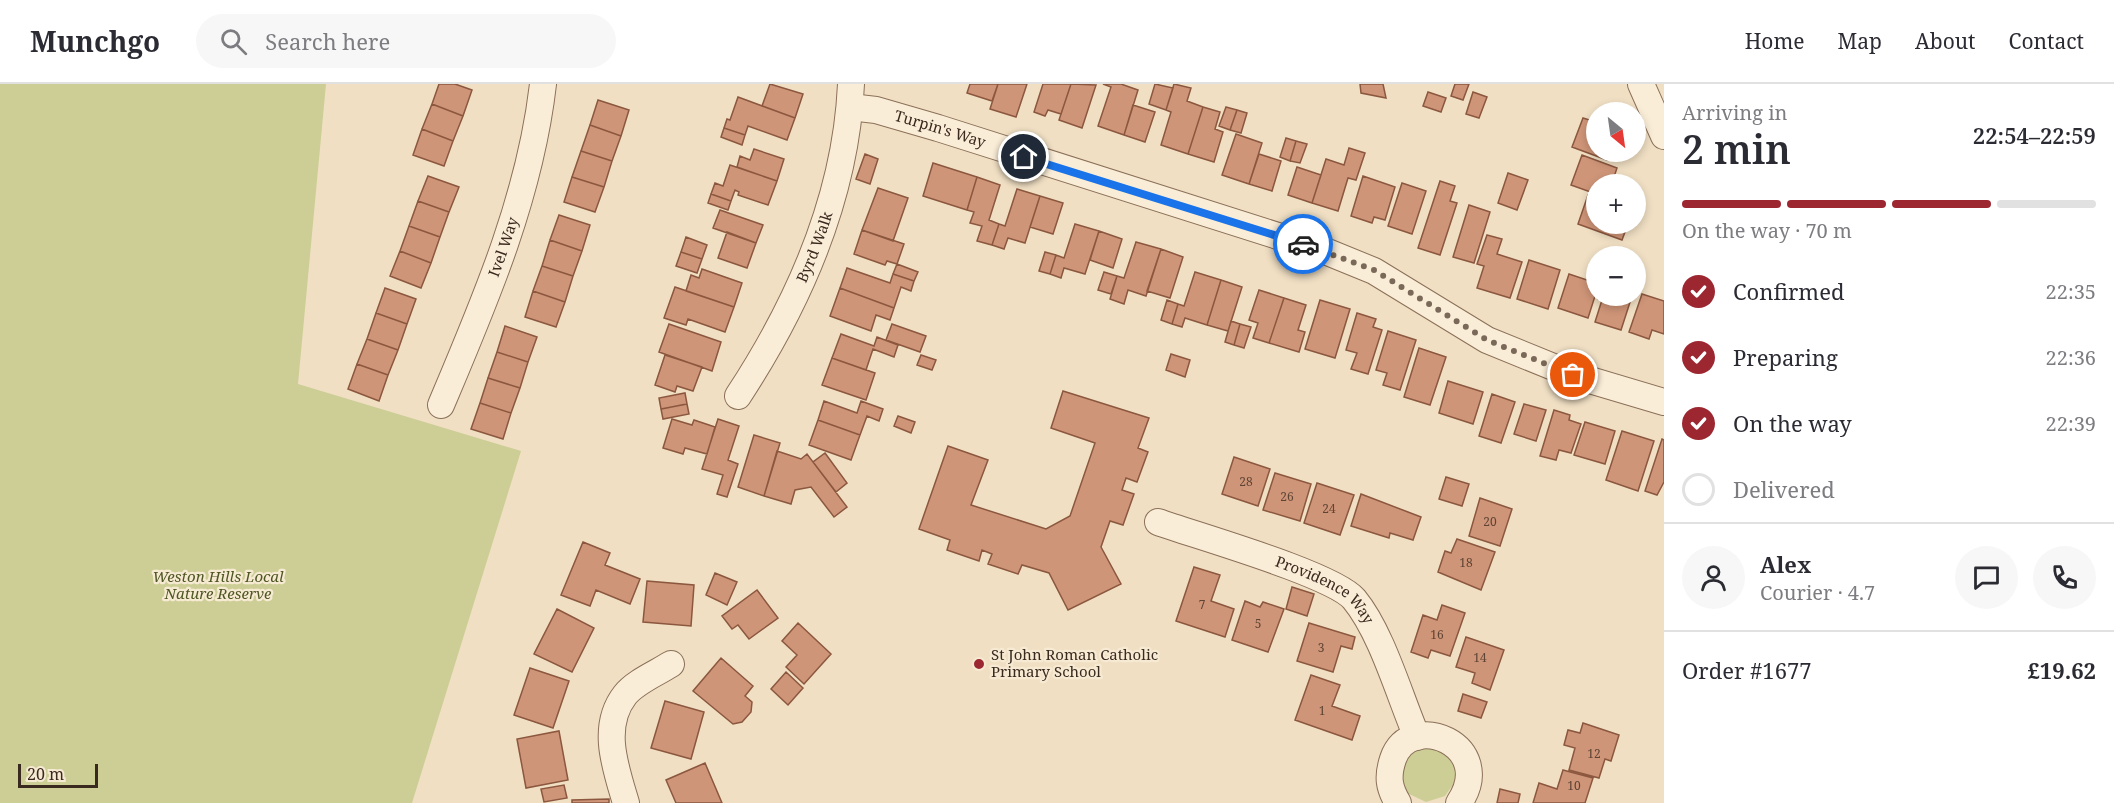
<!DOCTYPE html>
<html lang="en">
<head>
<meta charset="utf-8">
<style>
	:root { --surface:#fff; --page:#f7f7f7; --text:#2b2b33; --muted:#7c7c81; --line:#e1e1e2; --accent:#9c2731 }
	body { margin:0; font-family:"Noto Serif",serif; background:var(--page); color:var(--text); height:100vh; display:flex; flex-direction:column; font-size:22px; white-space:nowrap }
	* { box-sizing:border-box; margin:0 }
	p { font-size:20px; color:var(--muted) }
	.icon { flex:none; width:33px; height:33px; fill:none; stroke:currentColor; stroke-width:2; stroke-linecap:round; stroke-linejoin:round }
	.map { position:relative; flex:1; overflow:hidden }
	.details { display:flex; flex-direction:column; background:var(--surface); width:450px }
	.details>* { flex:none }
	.needle { width:39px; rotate:151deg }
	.controls { position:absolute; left:1586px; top:18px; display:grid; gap:12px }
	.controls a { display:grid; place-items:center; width:60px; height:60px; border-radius:50%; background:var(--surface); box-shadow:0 3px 9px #0003; font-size:30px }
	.scale { position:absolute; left:18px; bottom:15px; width:80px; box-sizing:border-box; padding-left:6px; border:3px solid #3a291e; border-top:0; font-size:16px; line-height:21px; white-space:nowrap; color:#3a291e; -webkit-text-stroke:4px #f7ead3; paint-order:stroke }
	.pin { position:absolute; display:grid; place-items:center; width:51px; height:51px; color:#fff; margin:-26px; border:3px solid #fff; border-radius:50%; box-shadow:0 2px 6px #0007 }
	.courier { position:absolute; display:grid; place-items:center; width:60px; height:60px; margin:-30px; border:4px solid #1a73e8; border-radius:50%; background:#fff; color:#222; box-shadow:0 2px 8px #0007 }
	.head em { font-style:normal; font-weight:600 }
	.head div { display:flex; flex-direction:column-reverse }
	.head { display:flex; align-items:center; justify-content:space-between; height:102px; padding:0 18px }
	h1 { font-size:39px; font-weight:600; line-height:45px }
	.bar { display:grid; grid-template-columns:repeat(4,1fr); gap:9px 6px; align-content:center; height:72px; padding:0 18px }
	.bar i { height:8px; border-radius:4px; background:var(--line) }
	.bar .selected { background:var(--accent) }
	.bar p { grid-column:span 4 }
	.line { display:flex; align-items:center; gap:15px; padding:0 18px; border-top:2px solid var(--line) }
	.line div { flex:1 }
	.round { display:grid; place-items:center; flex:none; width:63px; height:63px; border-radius:32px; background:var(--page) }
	ol { padding:0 18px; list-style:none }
	li { display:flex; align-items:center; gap:18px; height:66px }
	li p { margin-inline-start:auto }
	li .icon { padding:6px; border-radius:50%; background:var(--accent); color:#fff; stroke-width:4 }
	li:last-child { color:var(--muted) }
	li i { width:33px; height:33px; border:3px solid var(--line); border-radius:50% }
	header { display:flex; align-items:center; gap:36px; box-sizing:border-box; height:84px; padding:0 30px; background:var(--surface); border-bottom:2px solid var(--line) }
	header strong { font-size:28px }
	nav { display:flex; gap:33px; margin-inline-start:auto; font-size:21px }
	.search { width:420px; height:54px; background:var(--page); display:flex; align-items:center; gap:15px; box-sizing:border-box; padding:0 21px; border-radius:33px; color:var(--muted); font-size:22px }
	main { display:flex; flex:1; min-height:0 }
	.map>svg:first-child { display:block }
	.green { fill:#ccce96 }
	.building { fill:#cf9578; stroke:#8b573e; stroke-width:1.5 }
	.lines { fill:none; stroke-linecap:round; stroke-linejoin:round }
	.minor-casing { stroke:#8b7059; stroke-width:28 }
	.minor { stroke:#faedd7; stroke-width:26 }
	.done { stroke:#7a6958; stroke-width:6; stroke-dasharray:0 10.8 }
	.route { stroke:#1a73e8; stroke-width:8 }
	.poi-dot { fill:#9c2731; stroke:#f7ead3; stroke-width:2 }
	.labels { text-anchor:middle; stroke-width:4.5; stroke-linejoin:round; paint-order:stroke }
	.number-label { font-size:12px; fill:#5f4434 }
	.street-label { font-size:15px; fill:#3a291e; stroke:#f7ead3 }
	.park-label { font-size:15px; font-style:italic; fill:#4e5724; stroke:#f7ead3 }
	.poi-label { font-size:15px; fill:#3a291e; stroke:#f7ead3; text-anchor:start }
</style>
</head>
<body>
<header>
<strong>Munchgo</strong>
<div class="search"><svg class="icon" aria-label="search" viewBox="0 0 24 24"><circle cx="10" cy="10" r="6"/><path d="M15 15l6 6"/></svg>Search here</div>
<nav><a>Home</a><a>Map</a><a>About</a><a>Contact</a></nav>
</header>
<main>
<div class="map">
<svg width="1664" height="719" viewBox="0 0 1664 719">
	<rect width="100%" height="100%" fill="#f0dfc3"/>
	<path class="green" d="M 0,0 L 326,0 L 298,300 L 521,367 L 412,719 L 0,719 Z
		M 1430,658 L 1455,675 L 1457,695 L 1445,712 L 1426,718 L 1407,709 L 1401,701 L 1403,672 Z"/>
	<path class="building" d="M 439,0 L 455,0 L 472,6 L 463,32 L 432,20 Z
		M 770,0 L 803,10 L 795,34 L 762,22 Z
		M 970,0 L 998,0 L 992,17 L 967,9 Z
		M 998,0 L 1027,0 L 1016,33 L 990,25 Z
		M 1043,0 L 1071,0 L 1061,30 L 1048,26 L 1045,32 L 1034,28 Z
		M 1071,0 L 1096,1 L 1082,44 L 1059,36 Z
		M 1103,0 L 1121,0 L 1138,6 L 1124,51 L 1098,42 L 1111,3 Z
		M 1155,0 L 1173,4 L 1166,26 L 1149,20 Z
		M 1174,0 L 1191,4 L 1187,17 L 1203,23 L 1188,70 L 1161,61 L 1171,28 L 1166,26 Z
		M 1360,0 L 1383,0 L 1386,14 L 1361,9 Z
		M 1455,0 L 1469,0 L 1463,16 L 1451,12 Z
		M 1428,8 L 1446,14 L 1441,28 L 1423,22 Z
		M 1473,8 L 1487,13 L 1479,34 L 1466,30 Z
		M 738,13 L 795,34 L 787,56 L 748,42 L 745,51 L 724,44 L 727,35 L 730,36 Z
		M 598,16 L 629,26 L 621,52 L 590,41 Z
		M 432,20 L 463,32 L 453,57 L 422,45 Z
		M 1133,21 L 1155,28 L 1145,58 L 1124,51 Z
		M 1203,23 L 1220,28 L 1215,45 L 1223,48 L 1214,78 L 1188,70 Z
		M 1226,23 L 1237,26 L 1230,46 L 1219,42 Z
		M 1237,26 L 1247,29 L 1241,49 L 1230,46 Z
		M 1583,34 L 1596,38 L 1596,68 L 1610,68 L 1607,76 L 1572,63 Z
		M 590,41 L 621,52 L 612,77 L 581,67 Z
		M 724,44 L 745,51 L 742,61 L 721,53 Z
		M 422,45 L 453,57 L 444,82 L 413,71 Z
		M 1236,50 L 1262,59 L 1249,100 L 1222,91 Z
		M 1286,54 L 1296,57 L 1290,77 L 1280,73 Z
		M 1296,57 L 1307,60 L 1300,79 L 1290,77 Z
		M 1349,64 L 1365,69 L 1356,96 L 1348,94 L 1338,127 L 1312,119 L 1326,75 L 1344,81 Z
		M 754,65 L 784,75 L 777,97 L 737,83 L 740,72 L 750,76 Z
		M 581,67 L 612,77 L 604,103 L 572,93 Z
		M 865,70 L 878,75 L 870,100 L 856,95 Z
		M 1259,70 L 1281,77 L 1272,107 L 1249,100 Z
		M 1582,71 L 1617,84 L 1614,93 L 1623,96 L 1621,100 L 1596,100 L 1596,110 L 1571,101 Z
		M 933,79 L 977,93 L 967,126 L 923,112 Z
		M 730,81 L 777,97 L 768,121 L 738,111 L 739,108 L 735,106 L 731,117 L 711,110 L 715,99 L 723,102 Z
		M 1297,83 L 1321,91 L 1312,119 L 1288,111 Z
		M 1508,89 L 1528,96 L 1517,126 L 1498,119 Z
		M 428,92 L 459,103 L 449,128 L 418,117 Z
		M 1363,92 L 1395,103 L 1385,136 L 1374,133 L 1372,139 L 1351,132 Z
		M 572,93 L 604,103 L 595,128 L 564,118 Z
		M 977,93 L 1000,101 L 989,136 L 999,140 L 992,161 L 977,157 L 982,142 L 970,139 L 974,128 L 967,126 Z
		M 1440,97 L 1455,102 L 1450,117 L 1457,119 L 1440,171 L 1418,164 Z
		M 1402,99 L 1426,107 L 1412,150 L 1388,142 Z
		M 878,104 L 908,114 L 893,157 L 862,146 Z
		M 1017,105 L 1040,112 L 1025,159 L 1008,154 L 1004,165 L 992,161 L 999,140 L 1005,142 Z
		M 711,110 L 731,117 L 728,126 L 708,119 Z
		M 1588,111 L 1596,114 L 1596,140 L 1628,140 L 1622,156 L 1578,140 Z
		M 1040,112 L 1063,119 L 1053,150 L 1030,143 Z
		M 418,117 L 449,128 L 440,153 L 409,142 Z
		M 1469,121 L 1490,128 L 1474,179 L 1453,173 Z
		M 720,126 L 763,141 L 756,159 L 713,144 Z
		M 559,131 L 590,141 L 582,167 L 550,156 Z
		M 1075,140 L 1099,147 L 1085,190 L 1064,184 L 1061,194 L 1050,190 L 1056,171 L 1064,174 Z
		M 409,142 L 440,153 L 431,179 L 400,167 Z
		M 862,146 L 904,160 L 897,180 L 887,177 L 885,181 L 854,170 Z
		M 1099,147 L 1122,155 L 1113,184 L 1090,176 Z
		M 727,148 L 756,159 L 747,184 L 718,174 Z
		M 1487,151 L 1502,155 L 1497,170 L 1522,178 L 1510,214 L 1477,204 L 1484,182 L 1477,180 Z
		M 686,153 L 707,161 L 702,175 L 681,168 Z
		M 550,156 L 582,167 L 573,192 L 542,182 Z
		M 1136,158 L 1161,165 L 1146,212 L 1128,206 L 1124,220 L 1110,215 L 1117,192 L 1124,194 Z
		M 1161,165 L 1183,173 L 1170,214 L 1147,207 Z
		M 400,167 L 431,179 L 421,204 L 390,192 Z
		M 681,168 L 702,175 L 697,189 L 676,182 Z
		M 1045,168 L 1056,171 L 1050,190 L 1039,187 Z
		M 1529,176 L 1560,186 L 1548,225 L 1517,215 Z
		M 897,180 L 918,188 L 914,197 L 893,190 Z
		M 542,182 L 573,192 L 565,218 L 533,207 Z
		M 847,184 L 890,199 L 893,190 L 914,197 L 911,207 L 901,203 L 894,224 L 840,204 Z
		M 702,185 L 742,199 L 734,223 L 686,207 L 691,191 L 699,194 Z
		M 1104,188 L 1117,192 L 1111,210 L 1098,206 Z
		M 1195,188 L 1221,196 L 1207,241 L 1185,234 L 1182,243 L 1172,240 L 1178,220 L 1184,222 Z
		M 1569,190 L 1596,199 L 1596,209 L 1588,234 L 1558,224 Z
		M 1221,196 L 1242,203 L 1228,247 L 1207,241 Z
		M 675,203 L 734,223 L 725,248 L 688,235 L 686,241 L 664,234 Z
		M 385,204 L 416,215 L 407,240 L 376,229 Z
		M 840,204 L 894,224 L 890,236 L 876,231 L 871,247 L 830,232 Z
		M 1259,206 L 1284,214 L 1269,259 L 1253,254 L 1258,239 L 1249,236 Z
		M 533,207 L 565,218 L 556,243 L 525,233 Z
		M 1642,210 L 1664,217 L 1664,250 L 1652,246 L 1649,255 L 1629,248 Z
		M 1599,212 L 1632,212 L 1621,246 L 1595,238 L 1602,216 L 1598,215 Z
		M 1284,214 L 1306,221 L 1298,246 L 1305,248 L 1299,268 L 1269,259 Z
		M 1167,216 L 1178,220 L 1172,240 L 1161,236 Z
		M 1320,216 L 1350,225 L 1335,274 L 1305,265 Z
		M 376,229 L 407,240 L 398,266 L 367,255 Z
		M 1357,229 L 1376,235 L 1373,243 L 1382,246 L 1368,290 L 1351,285 L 1357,269 L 1346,266 Z
		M 1231,237 L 1240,240 L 1234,261 L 1225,258 Z
		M 669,240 L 721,258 L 712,287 L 659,268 Z
		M 892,240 L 926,252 L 920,268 L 886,256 Z
		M 1240,240 L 1251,243 L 1244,264 L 1234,261 Z
		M 505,242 L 537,253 L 528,278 L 497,268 Z
		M 1388,247 L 1416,256 L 1400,306 L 1383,301 L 1387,289 L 1376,286 Z
		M 841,250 L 874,262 L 877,253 L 898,261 L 894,273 L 873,265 L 866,286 L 832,274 Z
		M 367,255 L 398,266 L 388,291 L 357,280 Z
		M 1419,264 L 1446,273 L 1430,321 L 1404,313 Z
		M 497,268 L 528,278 L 520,304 L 488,294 Z
		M 1171,270 L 1190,276 L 1185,293 L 1166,286 Z
		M 665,271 L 702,283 L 693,307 L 677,302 L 675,308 L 655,301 Z
		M 921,271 L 936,276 L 932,286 L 917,281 Z
		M 832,274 L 875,289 L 866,316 L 822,301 Z
		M 357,280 L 388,291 L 379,317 L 348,305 Z
		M 488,294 L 520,304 L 511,329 L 480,319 Z
		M 1448,297 L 1483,308 L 1473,340 L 1439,329 Z
		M 1063,307 L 1149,334 L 1138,364 L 1148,368 L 1137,398 L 1126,394 L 1122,406 L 1134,410 L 1123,441 L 1110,437 L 1101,463 L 1121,500 L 1068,526 L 1049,489 L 1022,481 L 1018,490 L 988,480 L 992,470 L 982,466 L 979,477 L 947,466 L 950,456 L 919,445 L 948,362 L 988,376 L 971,421 L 1046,445 L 1070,432 L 1095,359 L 1051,344 Z
		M 685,309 L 687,320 L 661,325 L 659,314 Z
		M 1492,310 L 1515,318 L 1501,359 L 1479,352 Z
		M 824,317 L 857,329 L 861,317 L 883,325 L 879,337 L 867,332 L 860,351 L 818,336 Z
		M 480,319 L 511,329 L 503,355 L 471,345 Z
		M 687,320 L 689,330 L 663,335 L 661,325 Z
		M 1524,320 L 1546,326 L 1536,357 L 1514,350 Z
		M 1554,326 L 1570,331 L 1569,336 L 1581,340 L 1571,369 L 1559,366 L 1556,376 L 1540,372 Z
		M 898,332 L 915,338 L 911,349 L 894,342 Z
		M 672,335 L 692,341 L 694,336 L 715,343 L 707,370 L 685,364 L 683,370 L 663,364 Z
		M 718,335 L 739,342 L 728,376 L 738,380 L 727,413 L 717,410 L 723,391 L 702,385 Z
		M 818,336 L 860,351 L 851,376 L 809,361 Z
		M 1585,338 L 1615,347 L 1605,380 L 1574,371 Z
		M 1622,347 L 1654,357 L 1638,407 L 1606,396 Z
		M 754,351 L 780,359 L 764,412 L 738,403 Z
		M 1662,355 L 1664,356 L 1664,398 L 1657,411 L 1645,407 Z
		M 777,367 L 801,375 L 807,370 L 847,423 L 834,433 L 811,403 L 795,406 L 791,420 L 764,412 Z
		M 825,369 L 847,399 L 836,408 L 813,378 Z
		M 1234,373 L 1270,385 L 1258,422 L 1222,410 Z
		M 1275,389 L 1311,400 L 1300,437 L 1263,426 Z
		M 1446,393 L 1469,400 L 1462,422 L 1439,415 Z
		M 1317,399 L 1354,411 L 1340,451 L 1304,439 Z
		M 1361,410 L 1421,433 L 1413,456 L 1390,449 L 1389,454 L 1351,442 Z
		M 1480,414 L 1512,425 L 1500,462 L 1469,452 Z
		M 1457,455 L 1495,468 L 1481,506 L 1438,488 L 1445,467 L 1451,469 Z
		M 583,458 L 610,469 L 605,481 L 640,495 L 630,520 L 596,506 L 590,522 L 561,511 Z
		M 1194,483 L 1220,491 L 1211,517 L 1234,525 L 1225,553 L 1176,537 Z
		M 715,489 L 737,498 L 727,521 L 706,511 Z
		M 647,497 L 694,501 L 691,542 L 643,538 Z
		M 1292,503 L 1314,510 L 1307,532 L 1286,525 Z
		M 757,506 L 778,534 L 749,555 L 738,541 L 732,545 L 722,532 Z
		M 1245,517 L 1260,523 L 1263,518 L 1284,525 L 1268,568 L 1232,556 Z
		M 1442,521 L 1465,529 L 1450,572 L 1431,566 L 1428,574 L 1411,568 L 1423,531 L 1437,536 Z
		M 557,525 L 594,544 L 572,588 L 534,570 Z
		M 798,539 L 831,570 L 804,600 L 786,583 L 797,571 L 782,557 Z
		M 1309,539 L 1355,553 L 1352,565 L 1341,562 L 1333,588 L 1297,577 Z
		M 1466,553 L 1504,566 L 1490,606 L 1472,599 L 1475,589 L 1456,583 Z
		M 721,574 L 753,602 L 745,612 L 752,618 L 751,628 L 742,638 L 733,640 L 693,607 Z
		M 530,584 L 569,597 L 553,644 L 514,631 Z
		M 786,588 L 803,604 L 788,621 L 771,605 Z
		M 1311,591 L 1340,601 L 1332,622 L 1360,632 L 1352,656 L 1295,636 Z
		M 1463,610 L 1487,618 L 1481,634 L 1458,627 Z
		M 665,617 L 704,628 L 691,675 L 651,664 Z
		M 1583,639 L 1619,651 L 1611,677 L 1605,675 L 1599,694 L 1569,686 L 1575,664 L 1564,661 L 1568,646 L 1580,649 Z
		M 559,647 L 568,696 L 526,704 L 517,655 Z
		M 705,679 L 722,719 L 676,719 L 666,696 Z
		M 1563,686 L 1593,694 L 1585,719 L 1533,719 L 1539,699 L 1557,705 Z
		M 564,701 L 567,714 L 544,718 L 541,705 Z
		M 1500,705 L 1520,710 L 1518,719 L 1497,719 Z
		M 609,715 L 609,719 L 572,719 L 572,716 Z"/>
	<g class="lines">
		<g class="minor-casing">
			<g id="minor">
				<path d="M 1641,0 L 1664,52"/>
				<path id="s1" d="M 850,23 L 876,26 L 938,44 L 1325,167 L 1374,187 L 1487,256 L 1573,291 L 1664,318"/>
				<path id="s2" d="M 738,312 C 799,219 846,113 851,0"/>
				<path id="s3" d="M 441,321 C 485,217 530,113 543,0"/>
				<path id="s4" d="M 1158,438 C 1197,452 1332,490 1354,515 C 1382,549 1399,611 1417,653"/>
				<path d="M 626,719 C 616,685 600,643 625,611 C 635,598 657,589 671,580"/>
				<path d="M 1398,719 C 1389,704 1387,693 1393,675 C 1410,625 1498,661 1459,719"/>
			</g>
		</g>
		<use href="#minor" class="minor"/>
	</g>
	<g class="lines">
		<path class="done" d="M 1303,160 L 1374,186 L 1487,256 L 1573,291"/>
		<path class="route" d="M 1024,73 L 1303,160"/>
	</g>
	<circle class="poi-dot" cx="979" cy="580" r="6"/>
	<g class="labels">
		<g class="number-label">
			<text x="1246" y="402">28</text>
			<text x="1287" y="417">26</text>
			<text x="1329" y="429">24</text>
			<text x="1490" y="442">20</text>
			<text x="1466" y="483">18</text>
			<text x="1202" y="525">7</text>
			<text x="1258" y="544">5</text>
			<text x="1437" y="555">16</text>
			<text x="1321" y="568">3</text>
			<text x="1480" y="578">14</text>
			<text x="1322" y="631">1</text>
			<text x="1594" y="674">12</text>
			<text x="1574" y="706">10</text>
		</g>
		<g class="street-label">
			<text dy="5" stroke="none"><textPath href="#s1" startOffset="93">Turpin's Way</textPath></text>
			<text dy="5" stroke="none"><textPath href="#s2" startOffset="168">Byrd Walk</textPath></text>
			<text dy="5" stroke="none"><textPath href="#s3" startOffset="170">Ivel Way</textPath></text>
			<text dy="5" stroke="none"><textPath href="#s4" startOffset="182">Providence Way</textPath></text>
		</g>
		<g class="park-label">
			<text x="218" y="498">Weston Hills Local<tspan x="218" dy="17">Nature Reserve</tspan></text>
		</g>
		<g class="poi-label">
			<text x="991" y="576">St John Roman Catholic<tspan x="991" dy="17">Primary School</tspan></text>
		</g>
	</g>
</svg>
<div class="controls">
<a><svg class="needle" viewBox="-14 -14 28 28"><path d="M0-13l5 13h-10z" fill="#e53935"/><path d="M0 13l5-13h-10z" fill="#7c7c81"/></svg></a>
<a>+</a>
<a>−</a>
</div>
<div class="scale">20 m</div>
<div class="pin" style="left:1573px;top:291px;background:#ea580c"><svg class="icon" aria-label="bag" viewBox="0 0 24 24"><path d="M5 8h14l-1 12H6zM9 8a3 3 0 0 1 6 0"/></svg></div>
<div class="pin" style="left:1024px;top:73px;background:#1f2937"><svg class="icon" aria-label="home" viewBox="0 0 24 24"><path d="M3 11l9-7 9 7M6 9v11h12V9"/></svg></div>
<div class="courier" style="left:1303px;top:160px"><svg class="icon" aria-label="car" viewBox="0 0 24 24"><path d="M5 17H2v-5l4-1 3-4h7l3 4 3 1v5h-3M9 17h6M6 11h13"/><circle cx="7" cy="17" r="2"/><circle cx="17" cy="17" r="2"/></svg></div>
</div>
<section class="details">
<div class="head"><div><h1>2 min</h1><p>Arriving in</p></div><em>22:54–22:59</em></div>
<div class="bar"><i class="selected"></i><i class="selected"></i><i class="selected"></i><i></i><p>On the way · 70 m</p></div>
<ol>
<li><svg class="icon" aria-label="check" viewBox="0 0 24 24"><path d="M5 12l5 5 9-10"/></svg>Confirmed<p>22:35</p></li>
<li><svg class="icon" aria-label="check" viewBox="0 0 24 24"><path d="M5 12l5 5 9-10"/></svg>Preparing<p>22:36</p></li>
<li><svg class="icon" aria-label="check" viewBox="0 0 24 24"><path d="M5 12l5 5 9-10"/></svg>On the way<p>22:39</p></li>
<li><i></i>Delivered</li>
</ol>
<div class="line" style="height:108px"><a class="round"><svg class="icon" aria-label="person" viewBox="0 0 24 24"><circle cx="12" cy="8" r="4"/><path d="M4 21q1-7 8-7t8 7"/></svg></a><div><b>Alex</b><p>Courier · 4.7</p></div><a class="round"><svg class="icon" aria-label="chat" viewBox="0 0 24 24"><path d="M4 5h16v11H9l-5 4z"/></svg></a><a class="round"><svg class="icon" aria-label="phone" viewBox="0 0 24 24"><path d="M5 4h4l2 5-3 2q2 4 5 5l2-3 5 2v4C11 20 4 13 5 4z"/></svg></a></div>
<div class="line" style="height:78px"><div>Order #1677</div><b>£19.62</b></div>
</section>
</main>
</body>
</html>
